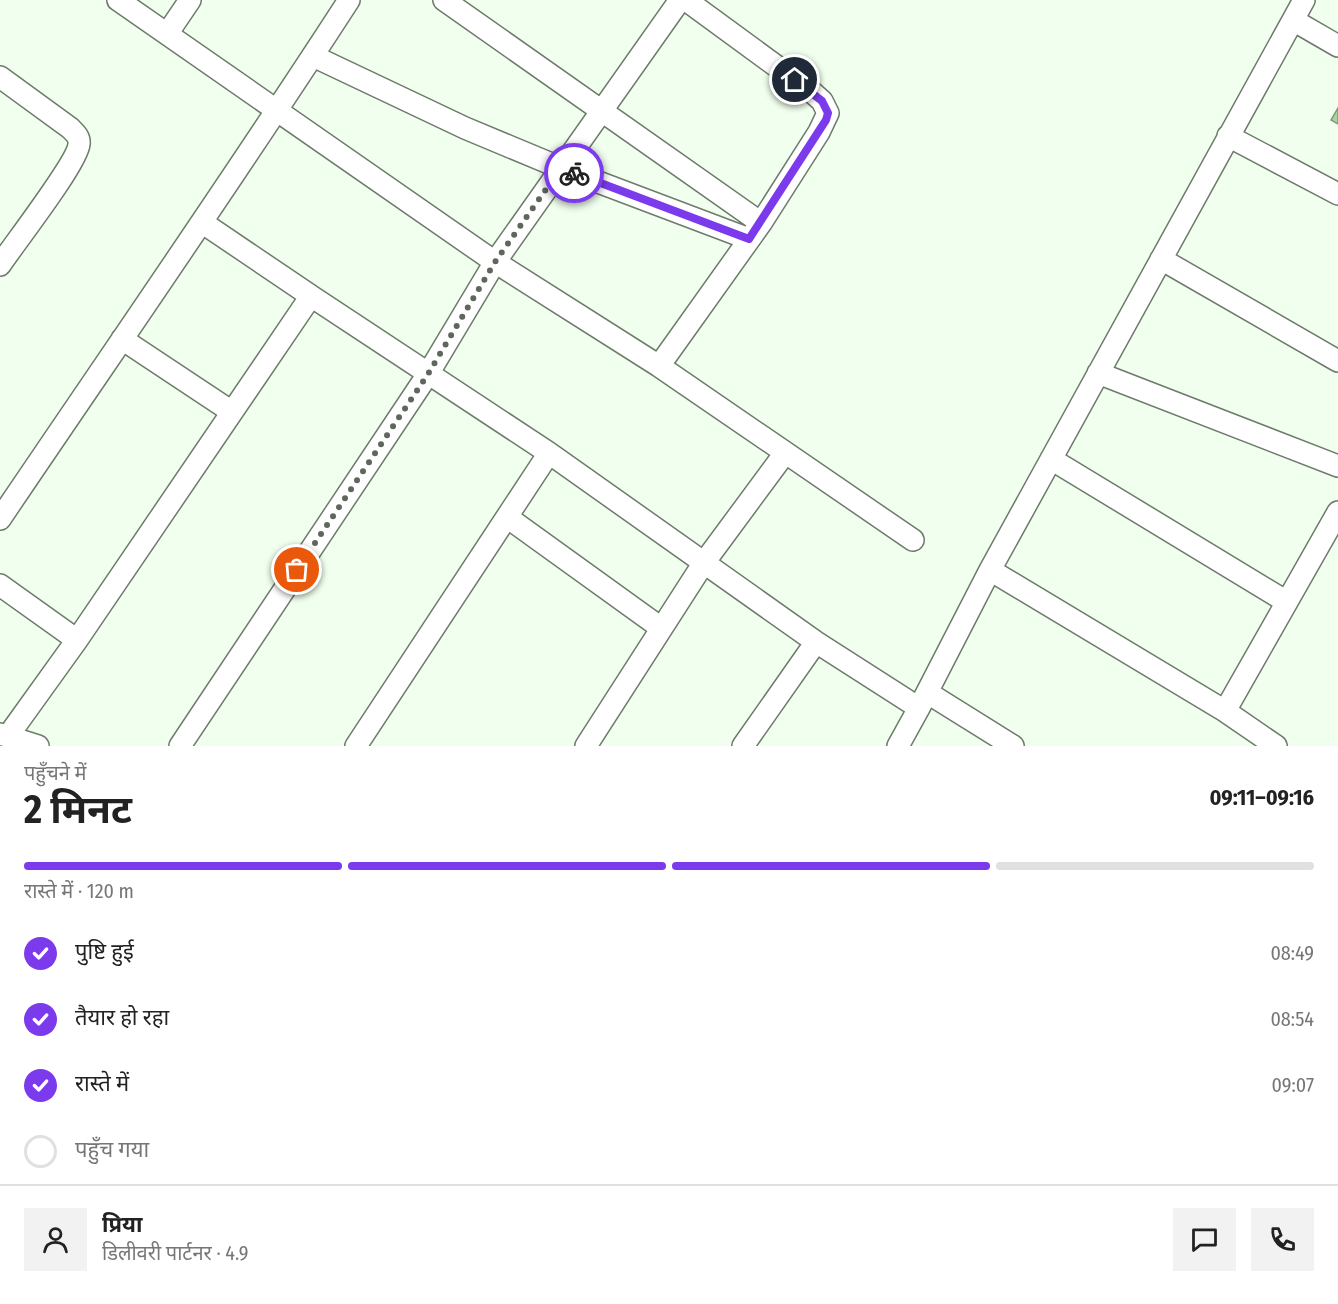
<!DOCTYPE html>
<html lang="hi">
<head>
<meta charset="utf-8">
<style>
	:root { --surface:#fff; --page:#f2f2f2; --text:#222; --muted:#767676; --line:#e0e0e0; --accent:#7c3aed }
	body { margin:0; font-family:"Fira Sans Condensed","Noto Sans Devanagari",sans-serif; background:var(--page); color:var(--text); height:100vh; display:flex; flex-direction:column; font-size:22px; white-space:nowrap }
	* { box-sizing:border-box; margin:0 }
	p { font-size:20px; color:var(--muted) }
	.icon { flex:none; width:33px; height:33px; fill:none; stroke:currentColor; stroke-width:2; stroke-linecap:round; stroke-linejoin:round }
	.map { position:relative; height:746px; overflow:hidden }
	.details { display:flex; flex-direction:column; background:var(--surface); flex:1 }
	.details>* { flex:none }
	.pin { position:absolute; display:grid; place-items:center; width:51px; height:51px; color:#fff; margin:-26px; border:3px solid #fff; border-radius:50%; box-shadow:0 2px 6px #0007 }
	.courier { position:absolute; display:grid; place-items:center; width:60px; height:60px; margin:-30px; border:4px solid #7c3aed; border-radius:50%; background:#fff; color:#222; box-shadow:0 2px 8px #0007 }
	.overview em { font-style:normal; font-weight:700 }
	.overview div { display:flex; flex-direction:column-reverse }
	.overview { display:flex; align-items:center; justify-content:space-between; height:102px; padding:0 24px }
	h1 { font-size:39px; font-weight:700; line-height:45px }
	.bar { display:grid; grid-template-columns:repeat(4,1fr); gap:9px 6px; align-content:center; height:72px; padding:0 24px }
	.bar i { height:8px; border-radius:4px; background:var(--line) }
	.bar .on { background:var(--accent) }
	.bar p { grid-column:span 4 }
	.line { display:flex; align-items:center; gap:15px; padding:0 24px; border-top:2px solid var(--line) }
	.line div { flex:1 }
	.round { display:grid; place-items:center; flex:none; width:63px; height:63px; border-radius:0px; background:var(--page) }
	ol { padding:0 24px; list-style:none }
	li { display:flex; align-items:center; gap:18px; height:66px }
	li p { margin-inline-start:auto }
	li .icon { padding:6px; border-radius:50%; background:var(--accent); color:#fff; stroke-width:4 }
	li:last-child { color:var(--muted) }
	li i { width:33px; height:33px; border:3px solid var(--line); border-radius:50% }
	.map>svg:first-child { display:block }
	.building { fill:#a7d69b; stroke:#889485; stroke-width:1.5 }
	.lines { fill:none; stroke-linecap:round; stroke-linejoin:round }
	.street-casing { stroke:#6e7a6c; stroke-width:24 }
	.street { stroke:#fff; stroke-width:21 }
	.done { stroke:#5f675d; stroke-width:6; stroke-dasharray:0 10.8 }
	.route { stroke:#7c3aed; stroke-width:8 }
</style>
</head>
<body>
<div class="map">
<svg width="1338" height="746" viewBox="0 0 1338 746">
	<rect width="100%" height="100%" fill="#f1ffee"/>
	<path class="building" d="M 1338,108 L 1338,124 L 1331,120 Z"/>
	<g class="lines">
		<g class="street-casing">
			<path id="street" d="M 118,0 L 495,262 L 428,374 L 180,746
				M 444,0 L 761,223
				M 680,0 L 495,262 L 659,366 L 761,223 L 819,132 L 828,113 L 822,101 L 813,93 L 686,0
				M 1293,20 L 1338,46
				M 167,34 L 190,0
				M 313,56 L 465,128 L 561,168 L 749,239
				M 0,77 L 70,128 C 75,133 80,137 79,144 C 78,162 14,244 0,265
				M 1228,136 L 1338,194
				M 203,223 L 311,296
				M 1161,259 L 1338,361
				M 122,339 L 232,412
				M 659,366 L 913,540
				M 1098,373 L 1338,466
				M 1051,459 L 1287,602
				M 507,517 L 661,628
				M 0,519 C 117,346 236,175 349,0
				M 990,570 L 1225,711 L 1338,512
				M 0,585 L 77,640
				M 928,693 L 1013,746
				M 1225,711 L 1276,746
				M 0,734 L 38,746
				M 8,736 L 77,640 L 311,296 L 549,453 L 816,642 L 919,708 L 990,570 L 1304,0
				M 356,746 L 549,453
				M 586,746 L 703,564 L 785,453
				M 743,746 L 816,642
				M 898,746 L 919,708"/>
		</g>
		<use href="#street" class="street"/>
	</g>
	<g class="lines">
		<path class="done" d="M 297,570 L 428,374 L 495,262 L 561,168 L 574,173"/>
		<path class="route" d="M 574,173 L 749,239 L 826,120 L 828,113 L 822,101 L 795,80"/>
	</g>
</svg>
<div class="pin" style="left:297px;top:570px;background:#ea580c"><svg class="icon" aria-label="bag" viewBox="0 0 24 24"><path d="M5 8h14l-1 12H6zM9 8a3 3 0 0 1 6 0"/></svg></div>
<div class="pin" style="left:795px;top:80px;background:#1f2937"><svg class="icon" aria-label="home" viewBox="0 0 24 24"><path d="M3 11l9-7 9 7M6 9v11h12V9"/></svg></div>
<div class="courier" style="left:574px;top:173px"><svg class="icon" aria-label="bike" viewBox="0 0 24 24"><circle cx="6" cy="16" r="4"/><circle cx="18" cy="16" r="4"/><path d="M6 16l4-8h5l3 8M10 8l3 8H6M13 5h3"/></svg></div>
</div>
<section class="details">
<div class="overview"><div><h1>2 मिनट</h1><p>पहुँचने में</p></div><em>09:11–09:16</em></div>
<div class="bar"><i class="on"></i><i class="on"></i><i class="on"></i><i></i><p>रास्ते में · 120 m</p></div>
<ol>
<li><svg class="icon" aria-label="check" viewBox="0 0 24 24"><path d="M5 12l5 5 9-10"/></svg>पुष्टि हुई<p>08:49</p></li>
<li><svg class="icon" aria-label="check" viewBox="0 0 24 24"><path d="M5 12l5 5 9-10"/></svg>तैयार हो रहा<p>08:54</p></li>
<li><svg class="icon" aria-label="check" viewBox="0 0 24 24"><path d="M5 12l5 5 9-10"/></svg>रास्ते में<p>09:07</p></li>
<li><i></i>पहुँच गया</li>
</ol>
<div class="line" style="height:108px"><a class="round"><svg class="icon" aria-label="person" viewBox="0 0 24 24"><circle cx="12" cy="8" r="4"/><path d="M4 21q1-7 8-7t8 7"/></svg></a><div><b>प्रिया</b><p>डिलीवरी पार्टनर · 4.9</p></div><a class="round"><svg class="icon" aria-label="chat" viewBox="0 0 24 24"><path d="M4 5h16v11H9l-5 4z"/></svg></a><a class="round"><svg class="icon" aria-label="phone" viewBox="0 0 24 24"><path d="M5 4h4l2 5-3 2q2 4 5 5l2-3 5 2v4C11 20 4 13 5 4z"/></svg></a></div>
</section>
</body>
</html>
